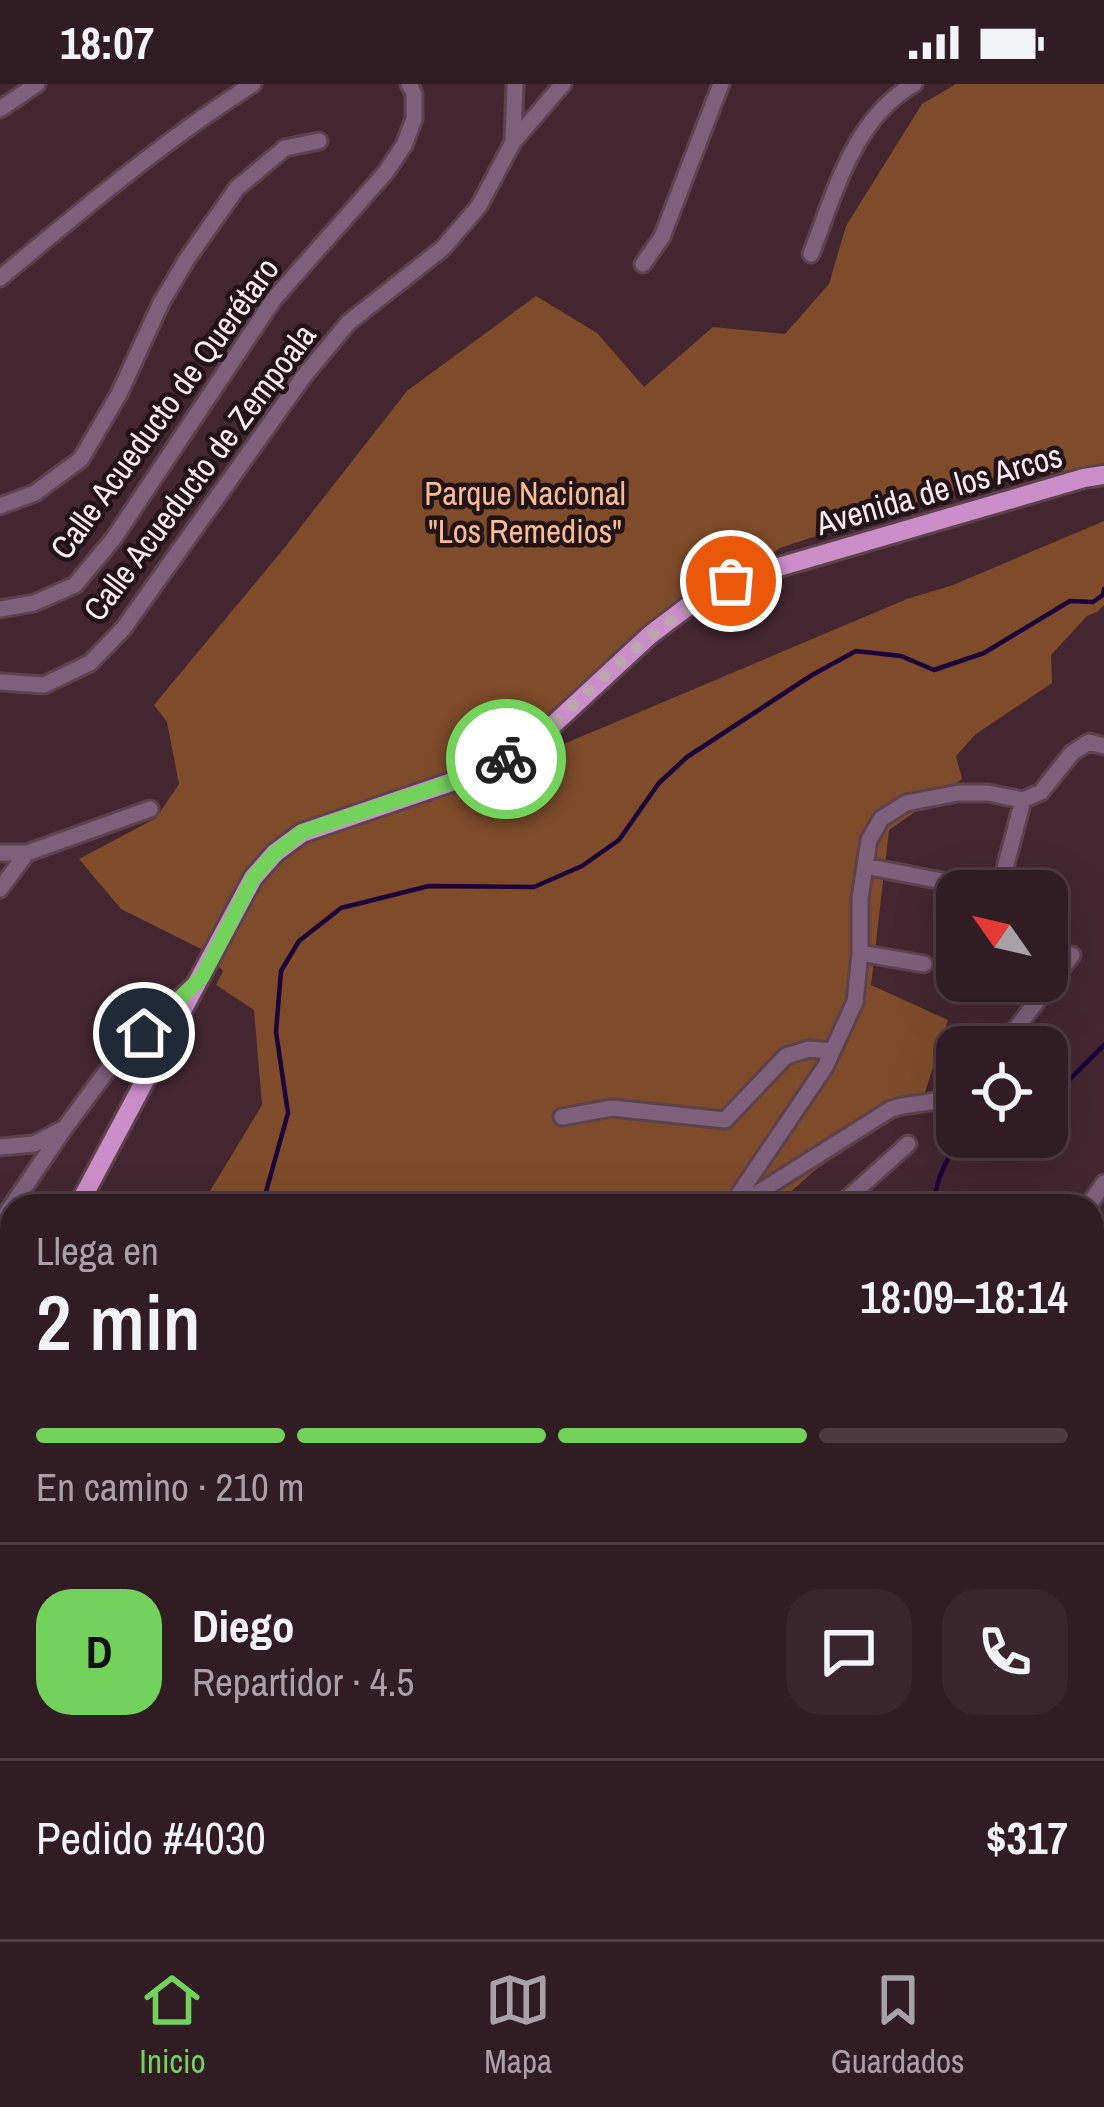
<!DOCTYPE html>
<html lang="es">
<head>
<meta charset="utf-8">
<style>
	:root { --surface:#321c24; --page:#3a252c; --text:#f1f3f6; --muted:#a8a1a6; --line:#4d3a41; --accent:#73d25c }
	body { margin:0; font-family:"Archivo Narrow",sans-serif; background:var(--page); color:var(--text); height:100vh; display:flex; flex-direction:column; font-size:45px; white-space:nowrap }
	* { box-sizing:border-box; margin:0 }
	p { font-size:39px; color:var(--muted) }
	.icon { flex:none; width:66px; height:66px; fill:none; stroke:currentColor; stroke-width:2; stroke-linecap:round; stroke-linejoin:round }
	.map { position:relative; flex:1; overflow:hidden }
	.panel { position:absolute; left:0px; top:1110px; width:1104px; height:747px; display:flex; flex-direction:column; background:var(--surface); border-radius:36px 36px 0 0; box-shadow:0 12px 48px #0002,0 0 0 3px var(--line) }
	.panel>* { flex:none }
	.needle { width:78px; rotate:304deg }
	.tools { position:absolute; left:936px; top:786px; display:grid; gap:24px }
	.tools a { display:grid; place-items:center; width:132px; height:132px; border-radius:24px; background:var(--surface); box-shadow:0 12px 48px #0002,0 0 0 3px var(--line); font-size:60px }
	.pin { position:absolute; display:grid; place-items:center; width:102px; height:102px; color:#fff; margin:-51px; border:6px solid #fff; border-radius:50%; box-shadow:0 3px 12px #0007 }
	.courier { position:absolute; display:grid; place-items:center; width:120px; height:120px; margin:-60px; border:9px solid #73d25c; border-radius:50%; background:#fff; color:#222; box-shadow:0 3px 15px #0007 }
	.summary em { font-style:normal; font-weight:600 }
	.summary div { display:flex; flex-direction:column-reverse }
	.summary { display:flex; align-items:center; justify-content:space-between; height:204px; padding:0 36px }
	h1 { font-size:78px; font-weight:600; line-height:90px }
	.bar { display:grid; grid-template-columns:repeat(4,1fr); gap:18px 12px; align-content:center; height:144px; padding:0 36px }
	.bar i { height:15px; border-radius:9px; background:var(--line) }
	.bar .selected { background:var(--accent) }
	.bar p { grid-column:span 4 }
	.line { display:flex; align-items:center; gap:30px; padding:0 36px; border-top:3px solid var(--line) }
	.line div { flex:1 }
	.round { display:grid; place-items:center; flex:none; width:126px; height:126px; border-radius:36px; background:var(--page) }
	.status { display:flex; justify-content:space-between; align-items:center; height:84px; padding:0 60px; background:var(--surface); direction:ltr }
	.status svg { height:33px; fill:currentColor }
	.dock { display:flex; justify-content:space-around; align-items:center; height:168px; border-top:3px solid var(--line); background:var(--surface); font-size:33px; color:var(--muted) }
	.dock a { display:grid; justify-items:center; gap:6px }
	.dock .selected { color:var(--accent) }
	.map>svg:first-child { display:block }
	.green { fill:#7e4c2a }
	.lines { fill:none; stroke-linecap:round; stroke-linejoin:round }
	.stream { stroke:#1d003a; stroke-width:4.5 }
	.minor-casing { stroke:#5d424b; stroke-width:21 }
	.major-casing { stroke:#5d424b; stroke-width:24 }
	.minor { stroke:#7e607c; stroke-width:15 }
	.major { stroke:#cc8ec9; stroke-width:18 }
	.done { stroke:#bca7ae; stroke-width:12; stroke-dasharray:0 21.6 }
	.route { stroke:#73d25c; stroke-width:15 }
	.labels { text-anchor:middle; stroke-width:9; stroke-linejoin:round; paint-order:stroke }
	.street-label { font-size:33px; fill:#fdedf2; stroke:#211318 }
	.park-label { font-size:33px; fill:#fcbb90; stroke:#211318 }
</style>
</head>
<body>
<div class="status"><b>18:07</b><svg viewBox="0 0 49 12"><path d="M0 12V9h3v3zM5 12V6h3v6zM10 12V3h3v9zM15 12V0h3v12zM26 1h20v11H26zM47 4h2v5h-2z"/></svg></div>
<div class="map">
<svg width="1104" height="1855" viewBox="0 0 1104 1855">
	<rect width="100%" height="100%" fill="#432630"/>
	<path class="green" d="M 956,0 L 1104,0 L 1104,380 L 951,407 L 780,464 L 520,652 L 533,673 L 907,515 L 953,501 L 1104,437 L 1104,521 L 1097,528 L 1087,532 L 1051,571 L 1052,599 L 976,650 L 956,672 L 962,695 L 889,746 L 871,901 L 948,936 L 923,1015 L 815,1086 L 775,1122 L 201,1122 L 262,1021 L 254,926 L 216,901 L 223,887 L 207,868 L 121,825 L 79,775 L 156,734 L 179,700 L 167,638 L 154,621 L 285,463 L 407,307 L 536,212 L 597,249 L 644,303 L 713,243 L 785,250 L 829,200 L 846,142 L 922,20 Z
		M 12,1270 L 12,1713 L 0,1726 L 0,1287 Z
		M 407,1845 L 511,1845 L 499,1855 L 424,1855 Z"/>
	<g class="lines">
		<path class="stream" d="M 1047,1009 L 1066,999 L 1104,961
			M 262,1122 L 288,1029 L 276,948 L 281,887 L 299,857 L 341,824 L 429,802 L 534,803 L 582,782 L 619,756 L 659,699 L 687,673 L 812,591 L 856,567 L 901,572 L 934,586 L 984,569 L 1070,517 L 1093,518 L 1103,511 L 1104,505
			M 933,1122 C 937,1094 945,1076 963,1053
			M 0,1452 L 12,1440
			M 1026,1845 L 1029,1855"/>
		<g class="minor-casing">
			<path id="minor" d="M 0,25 L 37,0
				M 513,58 L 515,0
				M 811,170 C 835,109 853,35 914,0
				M 643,180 L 662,153 L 721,0
				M 0,194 C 82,126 163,57 253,0
				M 0,422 L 35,409 L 81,375 L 119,310 L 161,219 L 187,175 L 237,104 L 285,64 L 319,57
				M 0,525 L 34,519 L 75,501 L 114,454 L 274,215 L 386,88 L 404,61 L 414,35 L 414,10 L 409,0
				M 0,598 L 44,601 L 90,579 L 123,545 L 304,292 L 348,239 L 443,164 L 479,122 L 513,58 L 563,0
				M 0,769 L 27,769 L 150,725
				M 865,782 L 947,798
				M 0,805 L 27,769
				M 999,807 L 1023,716
				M 860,869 L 924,880
				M 973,899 L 974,897
				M 1002,963 L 1072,871
				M 562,1033 L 612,1024 L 725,1036 L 786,972 L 809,965 L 832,967
				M 0,1063 L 34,1060 L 61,1046
				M 731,1122 L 825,983 L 855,918 L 860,869 L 860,814 L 869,756 L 881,735 L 906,719 L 958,709 L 988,709 L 1023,716 L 1041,708 L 1072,669 L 1089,658 L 1104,662
				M 737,1122 L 891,1025 C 919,1016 930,1024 957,1006
				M 839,1122 L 908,1060
				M 1088,1122 L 1104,1099
				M 0,1139 L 64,1045 L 115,976 L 190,904
				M 1092,1158 L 1104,1151
				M 1092,1225 L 1104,1224
				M 1092,1302 L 1104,1303
				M 1092,1384 L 1104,1385
				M 1092,1484 L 1104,1485
				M 1092,1578 L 1104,1579
				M 0,1835 L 19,1855
				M 251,1845 L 263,1855
				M 347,1845 L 354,1855
				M 389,1845 L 409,1855
				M 936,1845 L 941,1855
				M 719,1852 L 791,1851 L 835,1855
				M 103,1855 L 115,1845
				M 576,1855 L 580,1845
				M 645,1855 L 657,1845"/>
		</g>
		<g class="major-casing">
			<path id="major" d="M 78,1122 L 253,794 L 275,769 L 302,749 L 484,687 L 528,664 L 650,551 L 687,523 L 731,497 L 1084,394 L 1104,391
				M 0,1245 L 12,1226"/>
		</g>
		<use href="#minor" class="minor"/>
		<use href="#major" class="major"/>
	</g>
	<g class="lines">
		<path class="done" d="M 506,675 L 528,664 C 594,602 652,542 731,497"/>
		<path class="route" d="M 144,949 L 202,893 L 253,794 L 275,769 L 302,748 L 484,687 L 506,675"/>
	</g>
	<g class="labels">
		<g class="street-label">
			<text transform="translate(164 324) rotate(-54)" y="12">Calle Acueducto de Querétaro</text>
			<text transform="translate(199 388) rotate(-53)" y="12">Calle Acueducto de Zempoala</text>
			<text transform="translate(939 405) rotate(-16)" y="12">Avenida de los Arcos</text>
		</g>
		<g class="park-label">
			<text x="525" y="421">Parque Nacional<tspan x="525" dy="38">"Los Remedios"</tspan></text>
		</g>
	</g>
</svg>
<div class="tools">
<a><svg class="needle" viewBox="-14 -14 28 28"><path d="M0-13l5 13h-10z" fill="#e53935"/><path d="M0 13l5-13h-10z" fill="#a8a1a6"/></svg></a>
<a><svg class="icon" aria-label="locate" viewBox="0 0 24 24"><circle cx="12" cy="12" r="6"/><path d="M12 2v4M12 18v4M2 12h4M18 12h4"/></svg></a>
</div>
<div class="pin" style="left:731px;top:497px;background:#ea580c"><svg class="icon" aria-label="bag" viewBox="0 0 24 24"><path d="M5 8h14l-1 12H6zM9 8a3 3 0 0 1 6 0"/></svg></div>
<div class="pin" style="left:144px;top:949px;background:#1f2937"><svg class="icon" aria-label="home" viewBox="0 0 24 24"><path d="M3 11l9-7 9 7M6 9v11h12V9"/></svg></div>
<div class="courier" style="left:506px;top:675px"><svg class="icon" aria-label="bike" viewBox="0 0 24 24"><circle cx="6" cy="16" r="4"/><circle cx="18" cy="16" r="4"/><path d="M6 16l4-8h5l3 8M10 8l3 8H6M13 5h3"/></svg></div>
<section class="panel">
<div class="summary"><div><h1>2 min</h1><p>Llega en</p></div><em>18:09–18:14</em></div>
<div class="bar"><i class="selected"></i><i class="selected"></i><i class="selected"></i><i></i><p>En camino · 210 m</p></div>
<div class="line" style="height:216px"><b class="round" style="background:var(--accent);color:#111">D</b><div><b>Diego</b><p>Repartidor · 4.5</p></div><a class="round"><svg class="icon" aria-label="chat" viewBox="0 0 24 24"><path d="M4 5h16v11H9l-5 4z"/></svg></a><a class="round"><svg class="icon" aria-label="phone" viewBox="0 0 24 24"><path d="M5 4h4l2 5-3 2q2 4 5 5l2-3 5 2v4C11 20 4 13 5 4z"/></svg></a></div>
<div class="line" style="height:156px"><div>Pedido #4030</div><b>$317</b></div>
</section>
</div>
<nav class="dock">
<a class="selected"><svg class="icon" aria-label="home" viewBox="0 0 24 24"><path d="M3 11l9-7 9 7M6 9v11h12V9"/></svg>Inicio</a>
<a><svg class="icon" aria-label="map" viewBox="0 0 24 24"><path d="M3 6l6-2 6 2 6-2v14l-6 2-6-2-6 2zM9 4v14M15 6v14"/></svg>Mapa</a>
<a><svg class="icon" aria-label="saved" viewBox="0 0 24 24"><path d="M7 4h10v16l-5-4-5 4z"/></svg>Guardados</a>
</nav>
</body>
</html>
